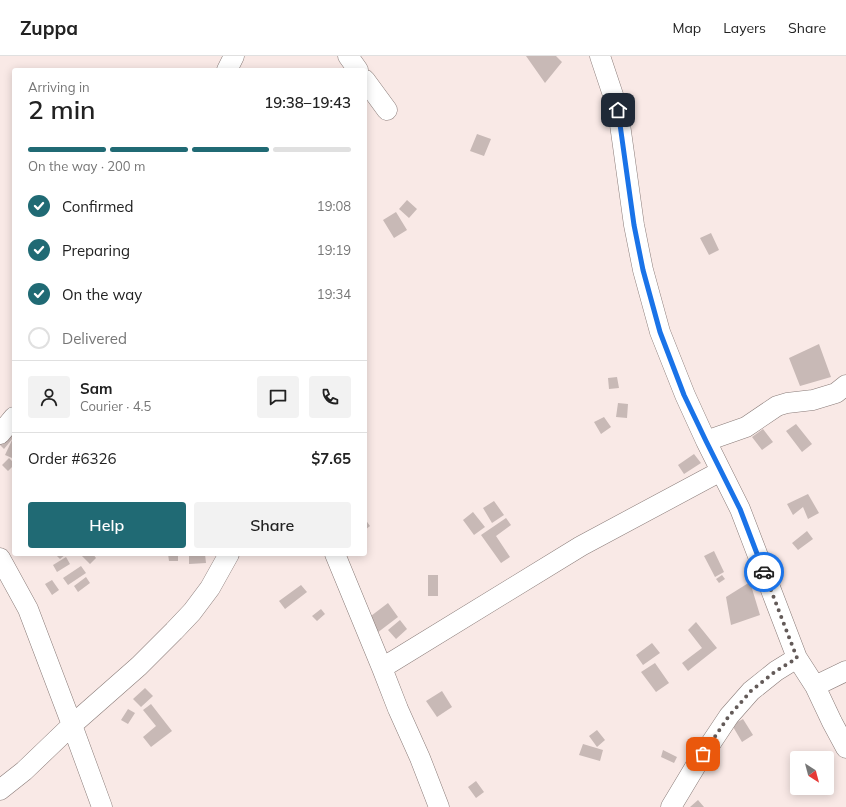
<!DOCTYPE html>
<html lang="en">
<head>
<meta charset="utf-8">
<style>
	:root { --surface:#fff; --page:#f2f2f2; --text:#222; --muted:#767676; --line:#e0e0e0; --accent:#206a74 }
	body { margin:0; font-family:Mulish,sans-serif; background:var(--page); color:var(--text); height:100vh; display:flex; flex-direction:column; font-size:15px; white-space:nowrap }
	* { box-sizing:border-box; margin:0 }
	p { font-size:13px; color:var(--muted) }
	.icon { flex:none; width:22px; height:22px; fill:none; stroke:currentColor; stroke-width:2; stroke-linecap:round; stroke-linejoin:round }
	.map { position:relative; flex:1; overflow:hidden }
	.details { position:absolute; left:12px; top:12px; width:355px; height:488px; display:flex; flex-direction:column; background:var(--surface); border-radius:4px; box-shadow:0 2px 10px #0003 }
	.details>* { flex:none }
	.needle { width:26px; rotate:144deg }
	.controls { position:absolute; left:790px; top:695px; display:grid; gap:8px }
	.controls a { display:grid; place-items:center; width:44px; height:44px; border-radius:4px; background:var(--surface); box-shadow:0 2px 10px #0003; font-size:20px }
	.pin { position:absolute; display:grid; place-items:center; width:34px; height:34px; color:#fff; margin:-17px; border-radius:8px; box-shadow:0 2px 6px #0006 }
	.courier { position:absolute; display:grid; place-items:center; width:40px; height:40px; margin:-20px; border:3px solid #1a73e8; border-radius:50%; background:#fff; color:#222; box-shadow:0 1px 5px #0007 }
	.summary em { font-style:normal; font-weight:600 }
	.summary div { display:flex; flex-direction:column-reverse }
	.summary { display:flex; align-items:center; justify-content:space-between; height:68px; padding:0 16px }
	h1 { font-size:26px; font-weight:600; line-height:30px }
	.bar { display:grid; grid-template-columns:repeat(4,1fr); gap:6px 4px; align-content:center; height:48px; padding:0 16px }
	.bar i { height:5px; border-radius:3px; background:var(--line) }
	.bar .on { background:var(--accent) }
	.bar p { grid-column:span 4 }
	.line { display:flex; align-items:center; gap:10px; padding:0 16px; border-top:1px solid var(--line) }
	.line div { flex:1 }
	.round { display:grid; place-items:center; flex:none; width:42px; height:42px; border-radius:4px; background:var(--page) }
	ol { padding:0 16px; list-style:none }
	li { display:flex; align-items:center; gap:12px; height:44px }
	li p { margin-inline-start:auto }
	li .icon { padding:4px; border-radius:50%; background:var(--accent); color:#fff; stroke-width:4 }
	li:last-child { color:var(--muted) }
	li i { width:22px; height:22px; border:2px solid var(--line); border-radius:50% }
	.button { display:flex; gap:8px; margin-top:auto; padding:8px 16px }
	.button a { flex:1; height:46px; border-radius:4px; background:var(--accent); color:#fff; font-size:16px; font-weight:600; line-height:46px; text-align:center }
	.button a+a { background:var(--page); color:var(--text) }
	header { display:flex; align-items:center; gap:24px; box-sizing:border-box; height:56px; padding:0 20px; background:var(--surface); border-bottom:1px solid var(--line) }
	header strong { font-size:19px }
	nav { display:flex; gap:22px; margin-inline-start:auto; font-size:14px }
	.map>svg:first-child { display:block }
	.building { fill:#c8b9b6 }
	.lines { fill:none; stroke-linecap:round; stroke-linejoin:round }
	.minor-casing { stroke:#897b78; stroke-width:21 }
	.minor { stroke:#fff; stroke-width:20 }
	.done { stroke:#635a58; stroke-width:4; stroke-dasharray:0 7.2 }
	.route { stroke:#1a73e8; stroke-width:5 }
</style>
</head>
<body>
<header>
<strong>Zuppa</strong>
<nav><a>Map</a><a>Layers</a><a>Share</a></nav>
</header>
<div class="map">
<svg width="846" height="751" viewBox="0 0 846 751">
	<rect width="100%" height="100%" fill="#f9e9e6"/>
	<path class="building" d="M 526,0 L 556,0 L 562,6 L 545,27 Z
		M 477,78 L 491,83 L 484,100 L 470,95 Z
		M 407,144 L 417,153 L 409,162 L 399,153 Z
		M 396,156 L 407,174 L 394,182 L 383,164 Z
		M 711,177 L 719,194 L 709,199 L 700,182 Z
		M 819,288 L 831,321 L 800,330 L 789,302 Z
		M 617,321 L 619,332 L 609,333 L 608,322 Z
		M 618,347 L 628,348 L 627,362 L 616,361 Z
		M 604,361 L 611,371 L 601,378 L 594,366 Z
		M 14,368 L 14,397 L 12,402 L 5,399 L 13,382 L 4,393 L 0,389 L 0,382 Z
		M 796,368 L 812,388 L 802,396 L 786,375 Z
		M 763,373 L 773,386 L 762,394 L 752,381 Z
		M 694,398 L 701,407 L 684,418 L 678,409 Z
		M 9,402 L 14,407 L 14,409 L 8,415 L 2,409 Z
		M 808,438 L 819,457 L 808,463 L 803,451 L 793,459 L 787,448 Z
		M 494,445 L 504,459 L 492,467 L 483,452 Z
		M 473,456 L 485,471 L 474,479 L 463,464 Z
		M 506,462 L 511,469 L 496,480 L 510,501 L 501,507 L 481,479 Z
		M 365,463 L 370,470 L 365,474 Z
		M 807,475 L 813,483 L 798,494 L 792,487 Z
		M 714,495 L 724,516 L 715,521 L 704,500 Z
		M 55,498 L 66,498 L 60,503 Z
		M 80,498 L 93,498 L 96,502 L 90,508 Z
		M 168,498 L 178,498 L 178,505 L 169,505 Z
		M 189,498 L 205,498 L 206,507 L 189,508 Z
		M 66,501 L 70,508 L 57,516 L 53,509 Z
		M 81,510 L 86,517 L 68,529 L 63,522 Z
		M 428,519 L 438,519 L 438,540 L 428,540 Z
		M 722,519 L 725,523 L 719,527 L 716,523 Z
		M 86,521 L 90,527 L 78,536 L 74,530 Z
		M 52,524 L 59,534 L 52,539 L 45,528 Z
		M 750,526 L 760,559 L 731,569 L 726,541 Z
		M 301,529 L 307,536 L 285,553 L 279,545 Z
		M 388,547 L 398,561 L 377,577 L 367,563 Z
		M 321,553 L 325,558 L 317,565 L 312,560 Z
		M 400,564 L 407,573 L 396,583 L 388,574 Z
		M 696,566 L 717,592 L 688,615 L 682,607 L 702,592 L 688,574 Z
		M 652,587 L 660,597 L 643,609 L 636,599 Z
		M 655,607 L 669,627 L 656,636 L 641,616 Z
		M 145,632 L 153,640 L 141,651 L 133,643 Z
		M 442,635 L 452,651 L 437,661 L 426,645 Z
		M 151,648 L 172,675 L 151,691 L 143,681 L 156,670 L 143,654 Z
		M 128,653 L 135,657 L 128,668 L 121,664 Z
		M 743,663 L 753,679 L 742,686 L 732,669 Z
		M 597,674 L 605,684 L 597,691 L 589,680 Z
		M 583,688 L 603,694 L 600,705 L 579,699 Z
		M 663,694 L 677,701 L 674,707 L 661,701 Z
		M 476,725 L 484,736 L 476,742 L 468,731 Z
		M 698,744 L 704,751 L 690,751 Z"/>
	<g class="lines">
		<g class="minor-casing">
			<path id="minor" d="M 348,0 L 358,14
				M 600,0 L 618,54 L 634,169 L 643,214 L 660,276 L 685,339 L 706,385 L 740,453 L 797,602 L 815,630 L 832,666 L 846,692
				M 227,14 L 234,0
				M 365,24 L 387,54
				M 0,378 L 14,361
				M 706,385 L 746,371 L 777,350 L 787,347 L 813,344 L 836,337 L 846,329
				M 335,498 L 382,612 L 398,653 L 420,702 L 439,751
				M 0,502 L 28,553 L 72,669 L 102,751
				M 382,612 L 581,490 L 721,415
				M 815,630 L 846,615
				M 0,734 L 24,715 L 72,669 L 139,610 L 174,575 L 192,556 L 210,532 L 229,498
				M 671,751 L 695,711 L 729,660 L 751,635 L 776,615 L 797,602"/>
		</g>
		<use href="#minor" class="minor"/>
	</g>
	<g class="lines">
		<path class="done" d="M 703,698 L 729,660 L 751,635 L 776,615 L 797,602 L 764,516"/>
		<path class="route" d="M 618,54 L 634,169 L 643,214 L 660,276 L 684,339 L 706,385 L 740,453 L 764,516"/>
	</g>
</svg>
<div class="controls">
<a><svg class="needle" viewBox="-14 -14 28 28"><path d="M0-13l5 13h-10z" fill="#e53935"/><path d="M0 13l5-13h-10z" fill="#767676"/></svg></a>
</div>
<div class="pin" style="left:703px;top:698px;background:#ea580c"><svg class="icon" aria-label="bag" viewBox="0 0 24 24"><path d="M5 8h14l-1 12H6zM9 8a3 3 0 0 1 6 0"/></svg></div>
<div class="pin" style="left:618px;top:54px;background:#1f2937"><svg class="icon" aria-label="home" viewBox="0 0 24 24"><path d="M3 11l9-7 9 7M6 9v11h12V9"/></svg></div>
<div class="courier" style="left:764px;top:516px"><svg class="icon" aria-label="car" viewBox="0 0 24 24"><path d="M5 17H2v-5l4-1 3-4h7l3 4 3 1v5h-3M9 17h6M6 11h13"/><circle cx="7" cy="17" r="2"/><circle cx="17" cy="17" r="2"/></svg></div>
<section class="details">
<div class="summary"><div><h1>2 min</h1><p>Arriving in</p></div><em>19:38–19:43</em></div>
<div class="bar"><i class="on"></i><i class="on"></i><i class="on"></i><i></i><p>On the way · 200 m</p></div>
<ol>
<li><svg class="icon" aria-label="check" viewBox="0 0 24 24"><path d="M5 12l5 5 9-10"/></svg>Confirmed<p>19:08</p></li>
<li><svg class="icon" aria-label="check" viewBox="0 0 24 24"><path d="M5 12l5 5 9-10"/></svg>Preparing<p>19:19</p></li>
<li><svg class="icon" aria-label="check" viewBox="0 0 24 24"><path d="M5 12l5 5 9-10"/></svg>On the way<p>19:34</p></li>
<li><i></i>Delivered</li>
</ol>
<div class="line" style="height:72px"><a class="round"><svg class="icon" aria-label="person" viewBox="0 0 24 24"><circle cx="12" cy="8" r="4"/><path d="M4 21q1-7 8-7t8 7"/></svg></a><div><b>Sam</b><p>Courier · 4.5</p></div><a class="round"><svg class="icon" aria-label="chat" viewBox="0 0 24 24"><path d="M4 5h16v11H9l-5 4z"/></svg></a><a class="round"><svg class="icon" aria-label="phone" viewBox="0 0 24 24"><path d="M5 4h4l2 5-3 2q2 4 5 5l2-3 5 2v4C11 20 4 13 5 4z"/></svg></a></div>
<div class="line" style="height:52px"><div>Order #6326</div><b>$7.65</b></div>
<div class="button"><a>Help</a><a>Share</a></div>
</section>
</div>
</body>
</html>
